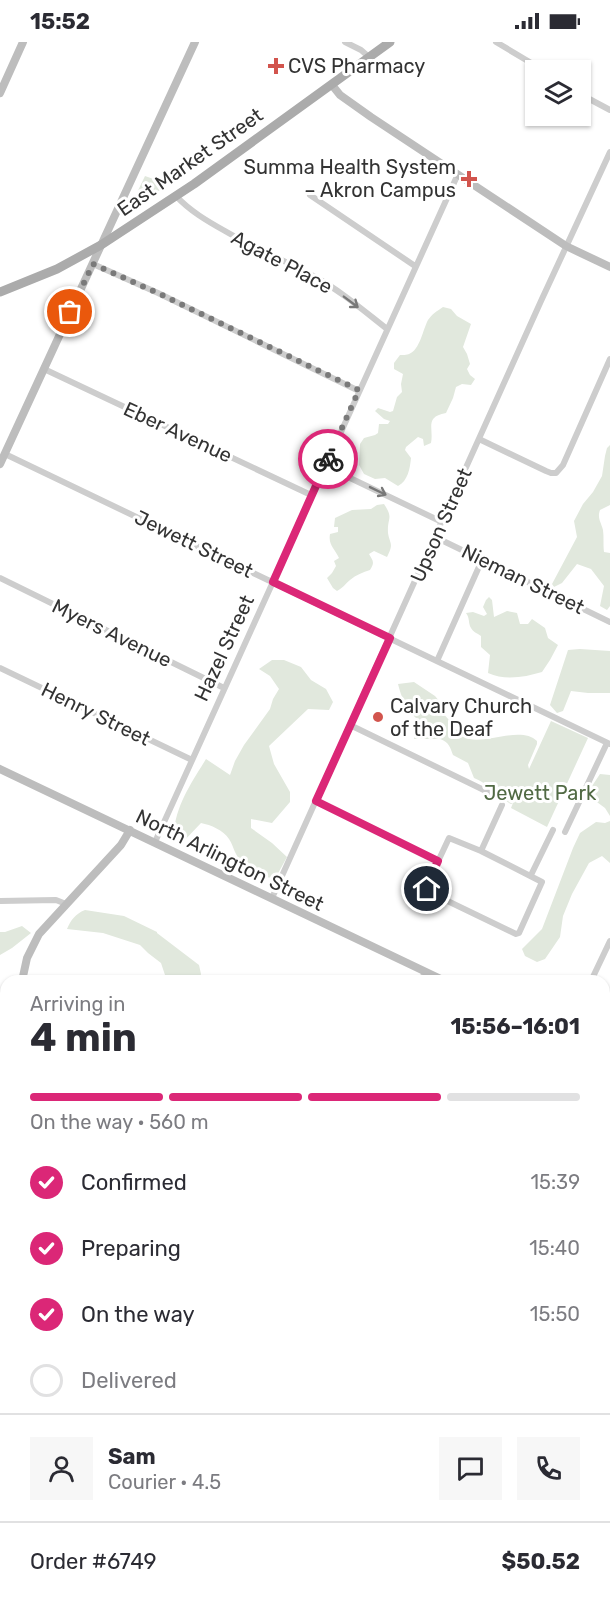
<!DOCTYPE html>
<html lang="en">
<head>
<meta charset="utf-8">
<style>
	:root { --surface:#fff; --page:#f7f7f7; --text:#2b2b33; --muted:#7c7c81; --line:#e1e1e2; --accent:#db2777 }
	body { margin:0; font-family:Rubik,sans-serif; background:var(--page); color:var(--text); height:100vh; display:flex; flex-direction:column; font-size:22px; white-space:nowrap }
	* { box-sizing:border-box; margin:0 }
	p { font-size:20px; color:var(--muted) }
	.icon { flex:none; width:33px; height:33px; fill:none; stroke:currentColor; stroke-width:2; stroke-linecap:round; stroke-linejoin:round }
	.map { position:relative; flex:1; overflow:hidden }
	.panel { position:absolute; left:0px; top:933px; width:610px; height:636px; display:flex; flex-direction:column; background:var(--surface); border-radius:18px 18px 0 0; box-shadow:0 2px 4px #0004 }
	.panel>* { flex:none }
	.tools { position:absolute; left:525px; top:18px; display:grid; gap:12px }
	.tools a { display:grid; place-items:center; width:66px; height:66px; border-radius:0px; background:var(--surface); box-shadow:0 2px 4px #0004; font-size:30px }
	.pin { position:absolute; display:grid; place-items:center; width:51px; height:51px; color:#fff; margin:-26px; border:3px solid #fff; border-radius:50%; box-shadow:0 2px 6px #0007 }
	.courier { position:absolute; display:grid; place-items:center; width:60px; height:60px; margin:-30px; border:4px solid #db2777; border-radius:50%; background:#fff; color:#222; box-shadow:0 2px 8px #0007 }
	.headline em { font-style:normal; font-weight:700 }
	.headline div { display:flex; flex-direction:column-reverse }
	.headline { display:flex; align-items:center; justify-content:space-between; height:102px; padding:0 30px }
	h1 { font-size:39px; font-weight:700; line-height:45px }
	.bar { display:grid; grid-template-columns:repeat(4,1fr); gap:9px 6px; align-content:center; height:72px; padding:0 30px }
	.bar i { height:8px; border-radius:4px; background:var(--line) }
	.bar .current { background:var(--accent) }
	.bar p { grid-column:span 4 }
	.line { display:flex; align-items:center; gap:15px; padding:0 30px; border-top:2px solid var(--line) }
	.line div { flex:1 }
	.round { display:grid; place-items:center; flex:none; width:63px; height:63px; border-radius:0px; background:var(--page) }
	ol { padding:0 30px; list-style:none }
	li { display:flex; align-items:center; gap:18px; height:66px }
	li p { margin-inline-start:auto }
	li .icon { padding:6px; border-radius:50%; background:var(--accent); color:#fff; stroke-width:4 }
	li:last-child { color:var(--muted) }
	li i { width:33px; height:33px; border:3px solid var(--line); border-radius:50% }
	.status { display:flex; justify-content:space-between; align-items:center; height:42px; padding:0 30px; background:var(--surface); direction:ltr }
	.status svg { height:16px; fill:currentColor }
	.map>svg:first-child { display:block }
	.green { fill:#e1e8dd }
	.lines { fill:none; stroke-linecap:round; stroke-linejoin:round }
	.river { stroke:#d2deea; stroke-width:14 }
	.street { stroke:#cdcdcd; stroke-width:6 }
	.secondary { stroke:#bdbdbd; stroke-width:8 }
	.primary { stroke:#ababab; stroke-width:9 }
	.rail { stroke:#888; stroke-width:2; stroke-dasharray:6 4.5; stroke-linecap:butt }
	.oneway { stroke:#787878 }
	.done { stroke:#7a7a7a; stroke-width:6; stroke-dasharray:0 10.8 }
	.route { stroke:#db2777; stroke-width:8 }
	.poi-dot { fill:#d2544d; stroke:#fff; stroke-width:2 }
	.labels { text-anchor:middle; stroke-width:6; stroke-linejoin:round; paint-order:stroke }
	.poi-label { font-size:20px; fill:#333; stroke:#fff; text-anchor:start }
	.street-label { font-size:20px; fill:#333; stroke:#fff }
	.park-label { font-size:20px; fill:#516a44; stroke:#fff }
</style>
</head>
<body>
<div class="status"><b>15:52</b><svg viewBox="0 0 49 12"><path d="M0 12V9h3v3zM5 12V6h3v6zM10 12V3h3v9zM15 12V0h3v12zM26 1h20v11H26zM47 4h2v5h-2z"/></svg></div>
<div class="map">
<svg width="610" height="1569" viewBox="0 0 610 1569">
	<rect width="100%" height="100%" fill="#fff"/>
	<path class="green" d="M 145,134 L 162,140 L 166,144 L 135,165 L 133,165 L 132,161 Z
		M 443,265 L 451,267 L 457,274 L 471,282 L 463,305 L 467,312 L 470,322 L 467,327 L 470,333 L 475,337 L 471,343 L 462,342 L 456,345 L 453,356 L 446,371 C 424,375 434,386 431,401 L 424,404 L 423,397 L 418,395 L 406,405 L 405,408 L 411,416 C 410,426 408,439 398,444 L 385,436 L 375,437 L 364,432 L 359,423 L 360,402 L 364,396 L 375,393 L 378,391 L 379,382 L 388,382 L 390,379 L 384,377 L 375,369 L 378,366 L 390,370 L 393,369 L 397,355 L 402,350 L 401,342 L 403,332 L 394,327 L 394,321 L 400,313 C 401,313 408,313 409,312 C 420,308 423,287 428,278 C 432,272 437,269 443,265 Z
		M 610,403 L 610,463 L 600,468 C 597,476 601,480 603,488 C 604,495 603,502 604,510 L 610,511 L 610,564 L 607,568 L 600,564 L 604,544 L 591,527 L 577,522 L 562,541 L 554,545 L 552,542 L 577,495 L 574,479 L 583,462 L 593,450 L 602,434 L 605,414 L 607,406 Z
		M 384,462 C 394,477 387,475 388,491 C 390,503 394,501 387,515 L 374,509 L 369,512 C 373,519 375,520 370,528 C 363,530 356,533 350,538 C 345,542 343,546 337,549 L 333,546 L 327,536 L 332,531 L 336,524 L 334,519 L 339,516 C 335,507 328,503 330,492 L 338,490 L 338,485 L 334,485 L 335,476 L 352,468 L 371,467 L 377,463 Z
		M 489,555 L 492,558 L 494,575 L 507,569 L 517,571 L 520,582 L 528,582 L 532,577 L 545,586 L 548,596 L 558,603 L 550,618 L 542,630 C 525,635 505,639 488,631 L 490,613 L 481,605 L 481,594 C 477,591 473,590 471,586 C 468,581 470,576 466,571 L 473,570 L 484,574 L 487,572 L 483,565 L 486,558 Z
		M 580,607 L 610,609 L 610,651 L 588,651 L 571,649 L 563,669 L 557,671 L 550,663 L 568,608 Z
		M 272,618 L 284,618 L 301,625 L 311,638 L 326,647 L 333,660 L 329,668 L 308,667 L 269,704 L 274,722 L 290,750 L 290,760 L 272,781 L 251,777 L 251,786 L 272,801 L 287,815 L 276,835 C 257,838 244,828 235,810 C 233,806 232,801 229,797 C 223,788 211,783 201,781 L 182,801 L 174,792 C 175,764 192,740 206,717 L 230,733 L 235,719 L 244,703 L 270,667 L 273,657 L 279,647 L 270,634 L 259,627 Z
		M 414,640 L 435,654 L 440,660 L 439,667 C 442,671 446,674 449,678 C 456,686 459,694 470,697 C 488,701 522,684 537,699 L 537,702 L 528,723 L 529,727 L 551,679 L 588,696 L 547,785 L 511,766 L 513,761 L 511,762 C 498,755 486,740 474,736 L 468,721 L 453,713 C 450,705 449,700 440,697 L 414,697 L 417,677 C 407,668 401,655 398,642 Z
		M 600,732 L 610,733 L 610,774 L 605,766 L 590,755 L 592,744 Z
		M 610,779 L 610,821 L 602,814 L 589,821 L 572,852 L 563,874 L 560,895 L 545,917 L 537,920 L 525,914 L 522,907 L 542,887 L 573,806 L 580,791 L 596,780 L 605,781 Z
		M 85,868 L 124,874 L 157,890 L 157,891 L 199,923 L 201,932 L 199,939 L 164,939 L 165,933 L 161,921 L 148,911 L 140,903 L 103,891 L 67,887 C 71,878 75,872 85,868 Z
		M 22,884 L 31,891 L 12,906 L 0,913 L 0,890 L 5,890 Z
		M 2,1149 L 6,1150 L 6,1224 L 0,1220 L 0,1164 Z
		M 604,1370 L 610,1373 L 610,1569 L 593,1569 L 586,1563 L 604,1563 Z"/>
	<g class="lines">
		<path class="river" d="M 0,1202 L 6,1204"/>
		<path class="street" d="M 345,0 L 361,8 L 369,15
			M 496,0 L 543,28
			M 580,52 L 610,68
			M 310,153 L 415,224
			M 176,154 C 190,169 207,179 225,189 C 254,206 286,219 315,235 C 341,249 364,269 387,287
			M 93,222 L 158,251 L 359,349
			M 44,327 L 311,453
			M 479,397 L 546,429 L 551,431 L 556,431 L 563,423 L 610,317
			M 5,412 L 610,702
			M 325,424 L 442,480
			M 435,495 L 610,580
			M 0,536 L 224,646
			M 437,619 L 482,518
			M 0,626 L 192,718
			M 350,683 L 490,751
			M 316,759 L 438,819
			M 565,790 L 607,701
			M 449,796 L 481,809 L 542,840 L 519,891 L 516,892 L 431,851 L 427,847 L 427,843 Z
			M 155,800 L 458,132
			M 481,809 L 502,763
			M 531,833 L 553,788
			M 272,856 L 541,259 L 610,110
			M 0,859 L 56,858 L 66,862
			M 423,939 L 424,929
			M 591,939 L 610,899"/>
		<path class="secondary" d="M 332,43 L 340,53 L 371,75 L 566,204 L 610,225
			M 0,51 L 23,0
			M 0,422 L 195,0
			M 0,727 L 445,939
			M 22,939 L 27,916 L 39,892 L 121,803 L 130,788
			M 604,1017 L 610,1020
			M 0,1082 L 6,1042"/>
		<path class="primary" d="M 0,250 L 57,227 L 101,203 L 194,142 L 390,0"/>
		<path class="rail" d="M 604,1081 L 610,1074
			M 0,1309 L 6,1310
			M 604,1361 L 610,1359
			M 0,1376 L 6,1376"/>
	</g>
	<defs><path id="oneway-shaft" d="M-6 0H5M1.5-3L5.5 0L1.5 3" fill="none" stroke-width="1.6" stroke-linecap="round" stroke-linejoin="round" transform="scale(1.5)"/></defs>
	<g class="oneway">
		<use href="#oneway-shaft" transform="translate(351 260) rotate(37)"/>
		<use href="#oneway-shaft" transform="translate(378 449) rotate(26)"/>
	</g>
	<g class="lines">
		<path class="done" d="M 70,270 L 93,222 L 162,253 L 359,348 L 328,417"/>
		<path class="route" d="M 328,417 L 273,540 L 390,596 L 316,759 L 438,819 L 427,843 L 427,847"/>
	</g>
	<g class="poi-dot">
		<path d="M273 15h6v6h6v6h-6v6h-6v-6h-6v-6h6z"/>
		<path d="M466 128h6v6h6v6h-6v6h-6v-6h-6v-6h6z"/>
		<circle cx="378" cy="675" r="6"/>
	</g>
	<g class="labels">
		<g class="poi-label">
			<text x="288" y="31">CVS Pharmacy</text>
			<text x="456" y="132" text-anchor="end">Summa Health System<tspan x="456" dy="23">– Akron Campus</tspan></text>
			<text x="390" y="671">Calvary Church<tspan x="390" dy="23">of the Deaf</tspan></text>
		</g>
		<g class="street-label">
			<text transform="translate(190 120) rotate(-35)" y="7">East Market Street</text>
			<text transform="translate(282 220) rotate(28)" y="7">Agate Place</text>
			<text transform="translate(178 390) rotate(25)" y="7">Eber Avenue</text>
			<text transform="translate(441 483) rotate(-66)" y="7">Upson Street</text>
			<text transform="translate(194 502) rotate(26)" y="7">Jewett Street</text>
			<text transform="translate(523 537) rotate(26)" y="7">Nieman Street</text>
			<text transform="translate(112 591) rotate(26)" y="7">Myers Avenue</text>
			<text transform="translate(224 606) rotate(-65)" y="7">Hazel Street</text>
			<text transform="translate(96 672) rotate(26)" y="7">Henry Street</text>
			<text transform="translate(230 818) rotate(26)" y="7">North Arlington Street</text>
		</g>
		<g class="park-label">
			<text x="540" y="758">Jewett Park</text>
		</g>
	</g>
</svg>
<div class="tools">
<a><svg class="icon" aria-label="layers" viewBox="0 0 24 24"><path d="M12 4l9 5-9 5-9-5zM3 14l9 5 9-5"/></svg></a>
</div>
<div class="pin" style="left:70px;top:270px;background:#ea580c"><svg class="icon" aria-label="bag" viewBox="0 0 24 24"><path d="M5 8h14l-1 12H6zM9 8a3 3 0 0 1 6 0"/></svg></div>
<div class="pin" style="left:427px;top:847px;background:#1f2937"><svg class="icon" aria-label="home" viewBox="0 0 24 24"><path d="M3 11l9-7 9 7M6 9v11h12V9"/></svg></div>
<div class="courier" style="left:328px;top:417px"><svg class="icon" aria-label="bike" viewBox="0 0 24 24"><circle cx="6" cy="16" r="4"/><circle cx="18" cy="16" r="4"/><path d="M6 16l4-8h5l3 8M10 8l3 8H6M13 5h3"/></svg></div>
<section class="panel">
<div class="headline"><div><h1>4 min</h1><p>Arriving in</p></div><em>15:56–16:01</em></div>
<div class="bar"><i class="current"></i><i class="current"></i><i class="current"></i><i></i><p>On the way · 560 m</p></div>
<ol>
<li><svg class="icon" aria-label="check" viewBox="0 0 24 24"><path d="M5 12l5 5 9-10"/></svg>Confirmed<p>15:39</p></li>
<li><svg class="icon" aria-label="check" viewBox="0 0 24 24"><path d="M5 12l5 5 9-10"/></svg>Preparing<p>15:40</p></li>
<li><svg class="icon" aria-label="check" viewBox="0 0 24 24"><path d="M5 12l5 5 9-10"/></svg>On the way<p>15:50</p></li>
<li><i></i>Delivered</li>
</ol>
<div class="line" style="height:108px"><a class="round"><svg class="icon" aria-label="person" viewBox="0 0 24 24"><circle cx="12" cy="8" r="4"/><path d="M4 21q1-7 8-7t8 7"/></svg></a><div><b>Sam</b><p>Courier · 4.5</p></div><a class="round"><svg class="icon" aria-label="chat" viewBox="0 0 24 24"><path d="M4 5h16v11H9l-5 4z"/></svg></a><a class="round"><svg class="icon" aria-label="phone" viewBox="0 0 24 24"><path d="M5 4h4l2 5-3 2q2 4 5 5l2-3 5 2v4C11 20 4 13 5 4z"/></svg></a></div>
<div class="line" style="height:78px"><div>Order #6749</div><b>$50.52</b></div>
</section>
</div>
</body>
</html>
